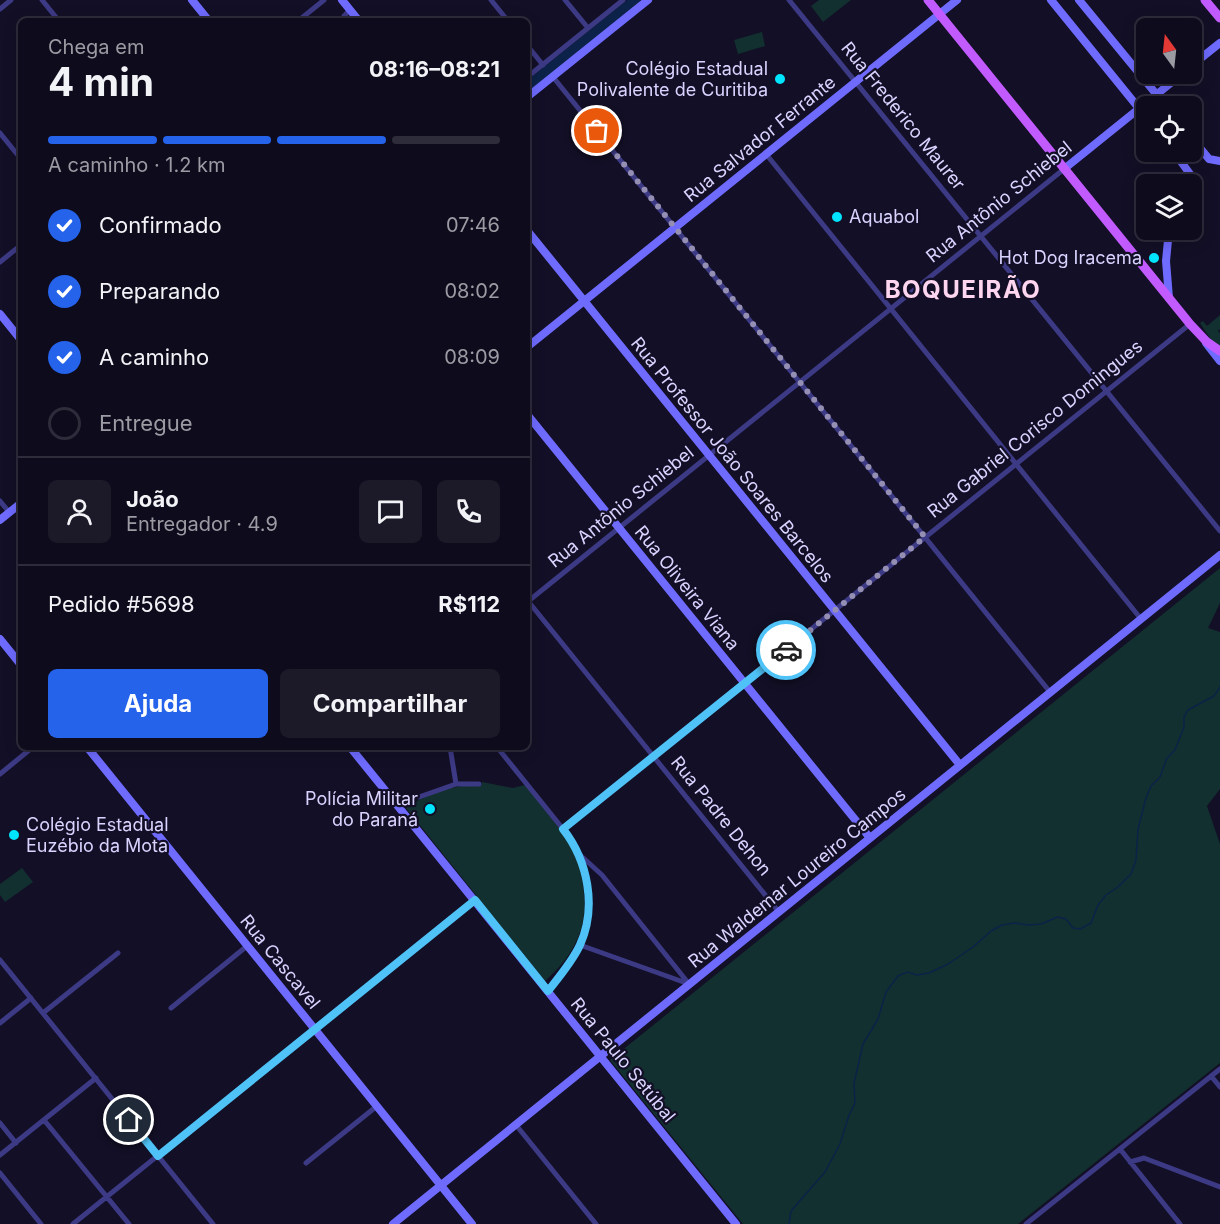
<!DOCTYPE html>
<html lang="pt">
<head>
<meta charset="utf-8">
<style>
	:root { --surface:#0e0b1c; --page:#1c1929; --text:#f1f3f6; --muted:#9b9ba3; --line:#2e2b3b; --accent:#2563eb }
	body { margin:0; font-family:Inter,sans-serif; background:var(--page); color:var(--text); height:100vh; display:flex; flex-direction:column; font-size:22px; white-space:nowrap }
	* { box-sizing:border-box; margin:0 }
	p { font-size:20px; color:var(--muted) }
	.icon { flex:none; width:33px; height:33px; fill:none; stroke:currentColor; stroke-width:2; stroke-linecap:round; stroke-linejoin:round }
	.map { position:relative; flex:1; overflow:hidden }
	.panel { position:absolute; left:18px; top:18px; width:512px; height:732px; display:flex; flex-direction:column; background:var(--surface); border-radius:9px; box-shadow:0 3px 15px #0003,0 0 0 2px var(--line) }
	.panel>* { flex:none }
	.needle { width:39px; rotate:345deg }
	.controls { position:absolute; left:1136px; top:18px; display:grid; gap:12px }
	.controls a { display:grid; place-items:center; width:66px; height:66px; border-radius:9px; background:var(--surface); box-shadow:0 3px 15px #0003,0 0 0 2px var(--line); font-size:30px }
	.pin { position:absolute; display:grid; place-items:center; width:51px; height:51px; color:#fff; margin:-26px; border:3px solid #fff; border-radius:50%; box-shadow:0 2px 6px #0007 }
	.courier { position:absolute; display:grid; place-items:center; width:60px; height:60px; margin:-30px; border:4px solid #4fc3f7; border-radius:50%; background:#fff; color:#222; box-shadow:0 2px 8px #0007 }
	.head em { font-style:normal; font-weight:700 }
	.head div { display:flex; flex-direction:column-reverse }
	.head { display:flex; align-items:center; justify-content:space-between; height:102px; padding:0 30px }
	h1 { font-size:39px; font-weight:700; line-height:45px }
	.bar { display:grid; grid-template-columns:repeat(4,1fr); gap:9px 6px; align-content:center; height:72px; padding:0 30px }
	.bar i { height:8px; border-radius:4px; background:var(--line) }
	.bar .current { background:var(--accent) }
	.bar p { grid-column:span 4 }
	.line { display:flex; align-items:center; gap:15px; padding:0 30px; border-top:2px solid var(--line) }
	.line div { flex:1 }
	.round { display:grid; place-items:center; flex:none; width:63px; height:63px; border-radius:9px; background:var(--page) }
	ol { padding:0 30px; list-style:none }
	li { display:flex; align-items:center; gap:18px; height:66px }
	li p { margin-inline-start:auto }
	li .icon { padding:6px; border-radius:50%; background:var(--accent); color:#fff; stroke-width:4 }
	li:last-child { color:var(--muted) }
	li i { width:33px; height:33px; border:3px solid var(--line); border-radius:50% }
	.cta { display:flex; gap:12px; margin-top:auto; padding:12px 30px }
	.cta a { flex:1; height:69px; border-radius:9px; background:var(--accent); color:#fff; font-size:24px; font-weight:700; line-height:69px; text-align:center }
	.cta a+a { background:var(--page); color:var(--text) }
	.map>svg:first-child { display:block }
	.green { fill:#12302f }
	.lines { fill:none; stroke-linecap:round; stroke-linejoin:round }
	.stream { stroke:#0c2248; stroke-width:1.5 }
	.river { stroke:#0c2248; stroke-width:10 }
	.street { stroke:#3d3a85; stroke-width:5 }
	.secondary { stroke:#6f6bff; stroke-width:8 }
	.primary { stroke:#c25bff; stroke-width:9 }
	.done { stroke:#948fb3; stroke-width:6; stroke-dasharray:0 10.8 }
	.route { stroke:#4fc3f7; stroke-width:8 }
	.poi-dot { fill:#00e5ff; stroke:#130f26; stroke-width:2 }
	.labels { text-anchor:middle; stroke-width:4.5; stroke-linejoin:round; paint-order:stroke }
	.poi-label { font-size:18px; fill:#d9d4ff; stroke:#130f26; text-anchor:end }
	.street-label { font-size:18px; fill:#d9d4ff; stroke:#130f26 }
	.district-label { font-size:24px; font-weight:bold; letter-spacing:1.5px; fill:#ffd6f0; stroke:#130f26 }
</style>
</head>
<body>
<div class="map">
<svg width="1220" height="1224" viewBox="0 0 1220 1224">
	<rect width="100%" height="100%" fill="#130f26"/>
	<path class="green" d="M 819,0 L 851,0 L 823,22 L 811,6 Z
		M 762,32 L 765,46 L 738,54 L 734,40 Z
		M 1220,315 L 1220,329 L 1218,331 L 1220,333 L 1220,348 L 1212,341 L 1200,323 L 1203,321 L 1207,326 Z
		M 1220,568 L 1220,603 L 1208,628 L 1220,632 L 1220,789 L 1207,806 L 1220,844 L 1220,1063 L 1018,1224 L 743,1224 L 610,1060 Z
		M 482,782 L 513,788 L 525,785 C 541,805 561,825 573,848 C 578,858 580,868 582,879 C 590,923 578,952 545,981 L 406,808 C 428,792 454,784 481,786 Z
		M 22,868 L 33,882 L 5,902 L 0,895 L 0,884 Z"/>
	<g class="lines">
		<path class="stream" d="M 789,1224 L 791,1211 L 825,1172 L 840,1144 L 849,1115 L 855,1103 L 854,1083 L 863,1044 L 878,1019 L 886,992 L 898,976 L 907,972 L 917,975 L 929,973 L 948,964 L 973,947 L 991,931 L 1002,925 L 1014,923 L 1029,925 L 1041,924 L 1058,917 L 1066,919 L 1073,928 L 1080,929 L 1091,923 L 1098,905 L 1106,895 L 1118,887 L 1131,874 L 1136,860 L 1138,829 L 1146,798 L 1151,786 L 1160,777 L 1167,758 L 1175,750 L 1184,727 L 1184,717 L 1188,710 L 1214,696 L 1220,687"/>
		<path class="river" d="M 526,88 L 635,0"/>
		<path class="street" d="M 42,0 L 59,21
			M 491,0 L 508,21
			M 565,0 L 588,28
			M 789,0 L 1220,531
			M 0,9 L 11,0
			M 298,21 L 324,0
			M 343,21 L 344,16 L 350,10
			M 526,44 L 543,65
			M 553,77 L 1050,692
			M 526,78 L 623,0
			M 0,133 L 21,159
			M 766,154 L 1141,619
			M 0,262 L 21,245
			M 0,501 L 9,512
			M 528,601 L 779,912
			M 526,603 L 1064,169
			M 450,747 L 456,784
			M 497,747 L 563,829 L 579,854 L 602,875 L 689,984
			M 0,774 L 33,747
			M 419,797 L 456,784 L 479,784
			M 563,829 L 1190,324
			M 580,945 L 689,984
			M 0,960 L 213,1224
			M 548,991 C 584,944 600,915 580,855
			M 171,1008 L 247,946
			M 43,1013 L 118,953
			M 0,1023 L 31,998
			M 1211,1076 L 1220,1087
			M 44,1120 L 129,1224
			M 0,1123 L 16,1143
			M 516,1125 L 596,1224
			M 1120,1149 L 1180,1224
			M 0,1155 L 96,1078
			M 1130,1162 L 1144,1158 L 1220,1187
			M 306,1163 L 377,1106
			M 0,1173 L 41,1224
			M 73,1224 L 475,900
			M 1026,1224 L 1220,1069"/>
		<path class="secondary" d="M 192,0 L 209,21
			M 342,0 L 359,21
			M 1051,0 L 1146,117
			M 1079,0 L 1166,106
			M 1191,66 L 1220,43
			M 526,98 L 648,0
			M 1191,137 L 1209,159 L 1220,161
			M 1174,152 L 1190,174 L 1191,185
			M 1064,169 L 1182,74
			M 526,229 L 960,765
			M 1169,298 L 1166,261 L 1169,230
			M 0,314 L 21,340
			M 1206,343 L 1220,361
			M 526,348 L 957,0
			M 526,413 L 870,838
			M 0,520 L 21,503
			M 0,639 L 21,665
			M 87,747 L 472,1224
			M 350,747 L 736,1224
			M 393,1224 L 1220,555"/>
		<path class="primary" d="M 928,0 L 1190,324 L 1207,342 L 1220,351
			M 1205,0 L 1220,18"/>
	</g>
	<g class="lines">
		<path class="done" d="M 597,131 L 925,537 L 786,650"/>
		<path class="route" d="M 129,1120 L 158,1156 L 475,900 L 548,991 C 559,977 572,962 580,945 C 597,907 588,861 563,829 L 786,650"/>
	</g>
	<g class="poi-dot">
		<circle cx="780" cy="79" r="6"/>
		<circle cx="837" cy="217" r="6"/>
		<circle cx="1154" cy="258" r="6"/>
		<circle cx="430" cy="809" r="6"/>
		<circle cx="14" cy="835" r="6"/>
	</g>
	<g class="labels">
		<g class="poi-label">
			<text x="768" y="75">Colégio Estadual<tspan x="768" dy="21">Polivalente de Curitiba</tspan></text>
			<text x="849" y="223" text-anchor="start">Aquabol</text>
			<text x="1142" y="264">Hot Dog Iracema</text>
			<text x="418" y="805">Polícia Militar<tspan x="418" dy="21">do Paraná</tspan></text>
			<text x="26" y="831" text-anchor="start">Colégio Estadual<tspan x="26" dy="21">Euzébio da Mota</tspan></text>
		</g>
		<g class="street-label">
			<text transform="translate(903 116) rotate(51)" y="6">Rua Frederico Maurer</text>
			<text transform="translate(760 139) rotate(-39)" y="6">Rua Salvador Ferrante</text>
			<text transform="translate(999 202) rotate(-39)" y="6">Rua Antônio Schiebel</text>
			<text transform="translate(1035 429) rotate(-39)" y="6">Rua Gabriel Corisco Domingues</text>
			<text transform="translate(732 460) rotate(51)" y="6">Rua Professor João Soares Barcelos</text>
			<text transform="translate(621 507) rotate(-39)" y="6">Rua Antônio Schiebel</text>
			<text transform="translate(687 588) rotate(51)" y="6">Rua Oliveira Viana</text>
			<text transform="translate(721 816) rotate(51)" y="6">Rua Padre Dehon</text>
			<text transform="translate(797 878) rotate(-39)" y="6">Rua Waldemar Loureiro Campos</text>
			<text transform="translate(280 962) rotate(51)" y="6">Rua Cascavel</text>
			<text transform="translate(623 1060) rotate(51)" y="6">Rua Paulo Setúbal</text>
		</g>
		<g class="district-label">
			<text x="963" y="298">BOQUEIRÃO</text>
		</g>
	</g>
</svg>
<div class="controls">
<a><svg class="needle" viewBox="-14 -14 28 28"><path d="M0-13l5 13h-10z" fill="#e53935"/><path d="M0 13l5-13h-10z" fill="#9b9ba3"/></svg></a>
<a><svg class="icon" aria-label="locate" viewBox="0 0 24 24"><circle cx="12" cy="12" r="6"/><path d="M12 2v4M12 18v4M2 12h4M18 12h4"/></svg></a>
<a><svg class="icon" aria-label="layers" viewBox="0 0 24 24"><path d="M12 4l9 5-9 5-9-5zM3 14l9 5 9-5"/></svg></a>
</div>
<div class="pin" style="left:597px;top:131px;background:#ea580c"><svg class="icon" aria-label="bag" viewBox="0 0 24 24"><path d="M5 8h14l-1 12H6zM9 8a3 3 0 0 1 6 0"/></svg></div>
<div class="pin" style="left:129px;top:1120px;background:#1f2937"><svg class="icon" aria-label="home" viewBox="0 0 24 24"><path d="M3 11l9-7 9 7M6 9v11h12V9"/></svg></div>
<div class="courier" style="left:786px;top:650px"><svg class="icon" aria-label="car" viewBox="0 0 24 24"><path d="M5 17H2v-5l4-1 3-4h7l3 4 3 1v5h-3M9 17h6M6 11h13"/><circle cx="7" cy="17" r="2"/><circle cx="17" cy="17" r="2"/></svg></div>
<section class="panel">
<div class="head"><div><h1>4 min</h1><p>Chega em</p></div><em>08:16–08:21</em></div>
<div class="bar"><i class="current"></i><i class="current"></i><i class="current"></i><i></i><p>A caminho · 1.2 km</p></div>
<ol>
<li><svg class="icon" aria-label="check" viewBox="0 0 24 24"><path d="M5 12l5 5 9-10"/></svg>Confirmado<p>07:46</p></li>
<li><svg class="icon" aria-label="check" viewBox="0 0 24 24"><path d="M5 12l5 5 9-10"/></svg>Preparando<p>08:02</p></li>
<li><svg class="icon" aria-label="check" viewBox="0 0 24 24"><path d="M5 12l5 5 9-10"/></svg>A caminho<p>08:09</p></li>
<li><i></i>Entregue</li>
</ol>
<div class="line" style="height:108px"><a class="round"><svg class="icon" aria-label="person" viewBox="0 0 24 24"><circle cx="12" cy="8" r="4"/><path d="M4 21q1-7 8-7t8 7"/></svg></a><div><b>João</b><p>Entregador · 4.9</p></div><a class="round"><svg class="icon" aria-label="chat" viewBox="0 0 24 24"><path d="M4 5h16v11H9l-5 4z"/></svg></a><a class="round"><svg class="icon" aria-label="phone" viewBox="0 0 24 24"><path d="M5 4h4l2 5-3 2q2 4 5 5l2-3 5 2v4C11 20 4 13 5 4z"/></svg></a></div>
<div class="line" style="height:78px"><div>Pedido #5698</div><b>R$112</b></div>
<div class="cta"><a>Ajuda</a><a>Compartilhar</a></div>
</section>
</div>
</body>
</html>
